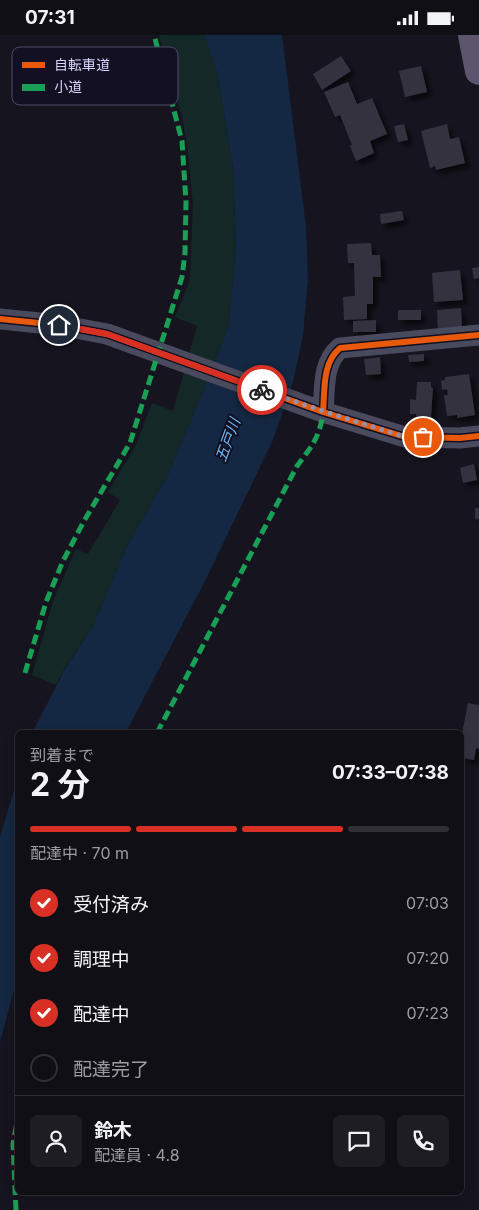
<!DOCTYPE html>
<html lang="ja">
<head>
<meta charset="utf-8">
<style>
	:root { --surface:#100f16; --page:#1e1d23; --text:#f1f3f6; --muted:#9c9ca1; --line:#302f35; --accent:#d93025 }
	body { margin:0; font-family:Inter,"Noto Sans JP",sans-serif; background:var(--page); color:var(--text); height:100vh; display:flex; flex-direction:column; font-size:19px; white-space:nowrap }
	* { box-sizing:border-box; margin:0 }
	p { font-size:16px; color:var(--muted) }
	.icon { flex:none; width:28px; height:28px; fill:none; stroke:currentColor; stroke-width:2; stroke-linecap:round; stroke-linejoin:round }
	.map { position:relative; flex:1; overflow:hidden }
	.sheet { position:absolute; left:15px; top:695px; width:449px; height:465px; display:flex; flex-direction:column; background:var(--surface); border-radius:8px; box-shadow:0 2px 12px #0003,0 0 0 1px var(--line) }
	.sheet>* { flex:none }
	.pin { position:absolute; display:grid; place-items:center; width:42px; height:42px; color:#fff; margin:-21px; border:2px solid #fff; border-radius:50%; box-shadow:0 1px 5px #0007 }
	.courier { position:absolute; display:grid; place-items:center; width:50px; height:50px; margin:-25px; border:4px solid #d93025; border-radius:50%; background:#fff; color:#222; box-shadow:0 1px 6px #0007 }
	.headline em { font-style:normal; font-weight:700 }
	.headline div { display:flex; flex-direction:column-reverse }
	.headline { display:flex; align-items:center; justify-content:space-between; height:85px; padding:0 15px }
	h1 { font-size:32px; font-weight:700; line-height:38px }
	.bar { display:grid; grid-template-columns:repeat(4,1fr); gap:8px 5px; align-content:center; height:60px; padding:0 15px }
	.bar i { height:6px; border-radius:4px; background:var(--line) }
	.bar .selected { background:var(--accent) }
	.bar p { grid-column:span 4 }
	.line { display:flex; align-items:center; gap:12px; padding:0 15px; border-top:1px solid var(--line) }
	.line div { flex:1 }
	.round { display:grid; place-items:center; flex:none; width:52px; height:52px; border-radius:8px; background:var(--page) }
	ol { padding:0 15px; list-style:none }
	li { display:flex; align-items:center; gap:15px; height:55px }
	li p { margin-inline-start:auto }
	li .icon { padding:5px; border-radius:50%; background:var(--accent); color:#fff; stroke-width:4 }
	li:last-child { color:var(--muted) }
	li i { width:28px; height:28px; border:2px solid var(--line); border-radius:50% }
	.status { display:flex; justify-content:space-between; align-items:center; height:35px; padding:0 25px; background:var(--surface); direction:ltr }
	.status svg { height:14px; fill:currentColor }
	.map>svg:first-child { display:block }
	.green { fill:#142828 }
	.water { fill:#142843 }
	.building { fill:#343240; filter:url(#shadow) }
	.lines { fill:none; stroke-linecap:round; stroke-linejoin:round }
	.minor { stroke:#4a4a5e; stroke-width:21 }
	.major { stroke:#5d556e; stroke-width:28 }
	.quiet { stroke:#1a9f57; stroke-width:5; stroke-dasharray:10 5; stroke-linecap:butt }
	.cycleway-casing { stroke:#121022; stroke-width:9 }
	.cycleway { stroke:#e8590c; stroke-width:6 }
	.done { stroke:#9391ae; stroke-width:5; stroke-dasharray:0 9 }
	.route { stroke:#d93025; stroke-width:6 }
	.labels { text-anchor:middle; stroke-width:4; stroke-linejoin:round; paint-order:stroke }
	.water-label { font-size:15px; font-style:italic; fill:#6cbaf2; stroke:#121022 }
	.key { fill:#121022; stroke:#4d4b63; stroke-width:1 }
	.key-label { font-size:14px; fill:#d7d5fb }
</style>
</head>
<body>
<div class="status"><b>07:31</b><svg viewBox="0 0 49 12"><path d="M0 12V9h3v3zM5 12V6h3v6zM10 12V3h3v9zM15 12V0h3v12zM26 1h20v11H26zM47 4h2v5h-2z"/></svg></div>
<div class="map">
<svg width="479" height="1175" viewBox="0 0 479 1175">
	<defs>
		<filter id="shadow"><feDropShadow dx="4.5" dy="4.5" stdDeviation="2.5" flood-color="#0009"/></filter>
	</defs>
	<rect width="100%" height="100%" fill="#16141e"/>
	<path class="green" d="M 159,0 L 204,0 L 217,37 L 233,133 L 236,210 L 229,290 L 196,373 L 167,442 L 128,509 L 92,593 L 66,631 L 56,650 L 32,640 L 53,566 L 76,514 L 88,519 L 120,465 L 108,457 L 136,410 L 152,368 L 173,376 L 197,291 L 175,282 L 190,245 L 193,169 L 187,109 L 182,82 Z"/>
	<path class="water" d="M 204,0 L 282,0 L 306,192 L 308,244 L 303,300 L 293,347 L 273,405 L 204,548 L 126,697 L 32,698 L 66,632 L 92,593 L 128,509 L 167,442 L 196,373 L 229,290 L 236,210 L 233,133 L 217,37 Z
		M 17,745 L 17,944 L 0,1007 L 0,802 Z"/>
	<path class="building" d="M 341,21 L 351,36 L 322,55 L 313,39 Z
		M 421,31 L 427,57 L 405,62 L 399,36 Z
		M 348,47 L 357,69 L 372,63 L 387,99 L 370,106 L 374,118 L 356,126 L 350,111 L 352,110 L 340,80 L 335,82 L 324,57 Z
		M 404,89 L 408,105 L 398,107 L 394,91 Z
		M 447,89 L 450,104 L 459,102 L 465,128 L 436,135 L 435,131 L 430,133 L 421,96 Z
		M 402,176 L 404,185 L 381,189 L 380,179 Z
		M 371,208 L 372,220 L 380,220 L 381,242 L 373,242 L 373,269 L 367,269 L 367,284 L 344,285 L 343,262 L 355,261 L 354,228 L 348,228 L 347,209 Z
		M 479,232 L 479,243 L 474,244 L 472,233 Z
		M 460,235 L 463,265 L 434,267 L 432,238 Z
		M 461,273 L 462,292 L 438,294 L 437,275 Z
		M 398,275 L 421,275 L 421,285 L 398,285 Z
		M 376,285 L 376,297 L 353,297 L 353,286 Z
		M 424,319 L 424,326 L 409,327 L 408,320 Z
		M 380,322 L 381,339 L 366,340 L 364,324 Z
		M 469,339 L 475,380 L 457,383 L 457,380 L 447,381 L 444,360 L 448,360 L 447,354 L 442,355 L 441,346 L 445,345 L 445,342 Z
		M 417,347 L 431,347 L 431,352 L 433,353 L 431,382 L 416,382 L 416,379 L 410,379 L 410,364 L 416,365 Z
		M 474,429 L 477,445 L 463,448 L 460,433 Z
		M 475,473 L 479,473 L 479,484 L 475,484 Z
		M 468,668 L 479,670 L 479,714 L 476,713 L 474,725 L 462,723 L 464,711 L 461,710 L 461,704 Z"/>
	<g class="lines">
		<path class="minor" d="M 0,284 L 59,290 L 107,299 L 323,377 L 405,402 L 460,403 L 479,401
			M 323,377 C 325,354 322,328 340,313 L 479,300"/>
		<path class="major" d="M 472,0 L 479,36"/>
		<path class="quiet" d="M 25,638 L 46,567 L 63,526 L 84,486 L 130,408 L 182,242 L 185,218 L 186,167 L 182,106 L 154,0
			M 157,698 L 297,431 C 312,411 320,402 323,377
			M 16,1175 L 13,1109 L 18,1082"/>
		<g class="cycleway-casing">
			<path id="cycleway" d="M 0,284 L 59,290 L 107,299 L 323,377 L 405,402 L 460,403 L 479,401
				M 323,377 C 325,354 322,328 340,313 L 479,300"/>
		</g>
		<use href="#cycleway" class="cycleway"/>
	</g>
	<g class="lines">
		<path class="done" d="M 262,355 L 323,376 L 405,402 L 423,402"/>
		<path class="route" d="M 59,290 L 107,299 L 262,355"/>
	</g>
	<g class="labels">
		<g class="water-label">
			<text transform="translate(228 405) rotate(-70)" y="5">五戸川</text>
		</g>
	</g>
	<rect x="12" y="12" width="166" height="58" rx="8" class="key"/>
	<rect x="22" y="27" width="23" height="6" fill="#e8590c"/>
	<rect x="22" y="49" width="23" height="7" fill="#1a9f57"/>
	<g class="key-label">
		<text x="54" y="35">自転車道</text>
		<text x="54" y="57">小道</text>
	</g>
</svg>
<div class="pin" style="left:423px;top:402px;background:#ea580c"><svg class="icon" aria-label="bag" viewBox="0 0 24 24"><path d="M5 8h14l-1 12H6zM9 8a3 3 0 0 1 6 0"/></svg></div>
<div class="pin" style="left:59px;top:290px;background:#1f2937"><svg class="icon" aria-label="home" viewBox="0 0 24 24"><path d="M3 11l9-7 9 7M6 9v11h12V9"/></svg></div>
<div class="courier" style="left:262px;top:355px"><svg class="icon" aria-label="bike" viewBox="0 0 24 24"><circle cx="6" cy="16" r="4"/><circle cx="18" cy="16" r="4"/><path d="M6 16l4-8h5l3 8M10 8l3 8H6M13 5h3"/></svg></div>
<section class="sheet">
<div class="headline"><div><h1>2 分</h1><p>到着まで</p></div><em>07:33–07:38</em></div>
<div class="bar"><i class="selected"></i><i class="selected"></i><i class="selected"></i><i></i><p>配達中 · 70 m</p></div>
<ol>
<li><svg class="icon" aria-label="check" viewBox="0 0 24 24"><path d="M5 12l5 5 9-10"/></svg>受付済み<p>07:03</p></li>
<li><svg class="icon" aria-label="check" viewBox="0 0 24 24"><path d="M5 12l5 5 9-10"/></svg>調理中<p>07:20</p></li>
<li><svg class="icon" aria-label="check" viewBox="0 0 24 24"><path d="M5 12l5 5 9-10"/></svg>配達中<p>07:23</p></li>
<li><i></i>配達完了</li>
</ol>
<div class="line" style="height:90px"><a class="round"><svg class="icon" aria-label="person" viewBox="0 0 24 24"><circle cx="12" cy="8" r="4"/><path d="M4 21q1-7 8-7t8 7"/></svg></a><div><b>鈴木</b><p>配達員 · 4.8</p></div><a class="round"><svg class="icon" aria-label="chat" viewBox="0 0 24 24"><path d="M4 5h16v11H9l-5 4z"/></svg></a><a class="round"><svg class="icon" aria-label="phone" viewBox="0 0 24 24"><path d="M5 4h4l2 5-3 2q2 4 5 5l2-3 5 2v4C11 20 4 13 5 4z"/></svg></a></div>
</section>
</div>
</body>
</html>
